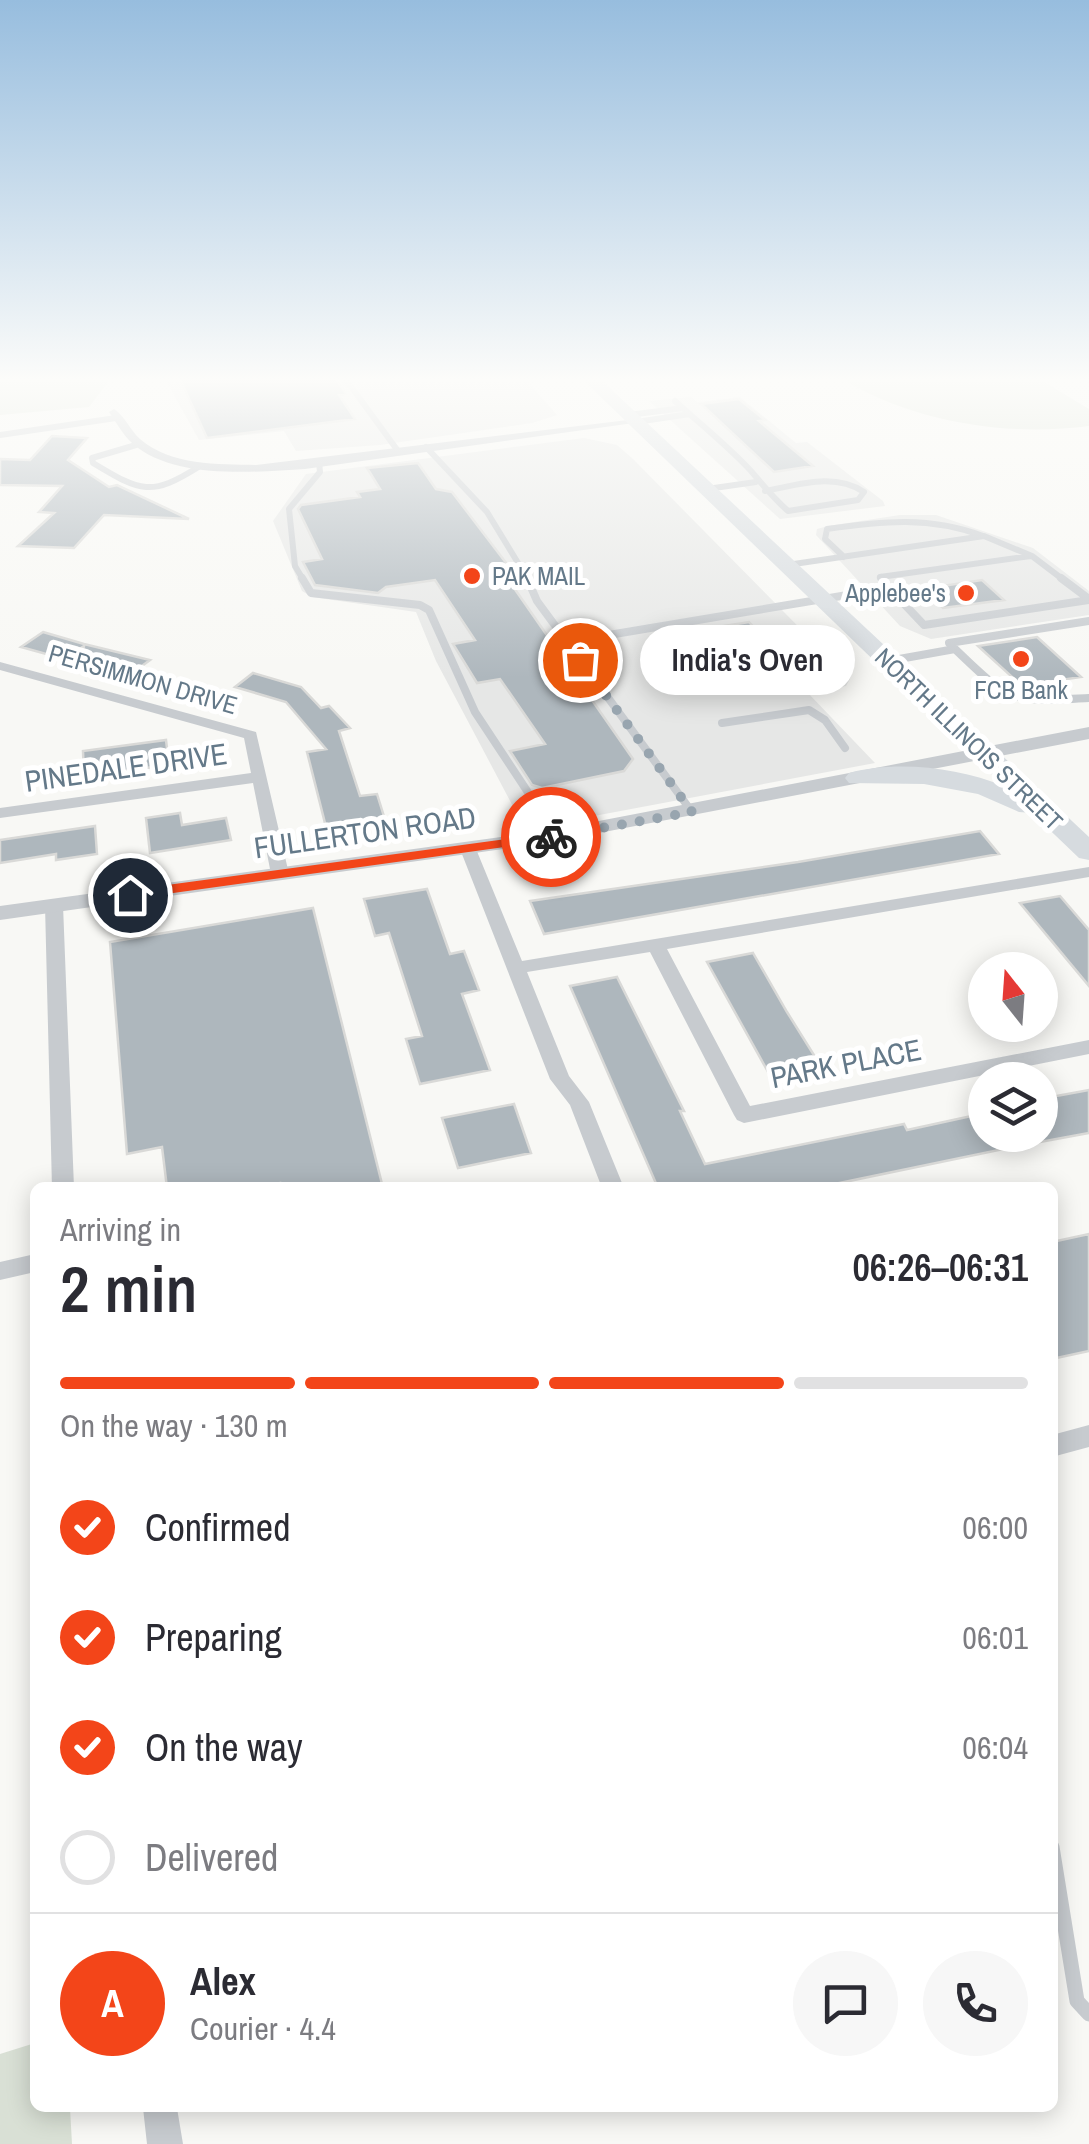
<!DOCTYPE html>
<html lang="en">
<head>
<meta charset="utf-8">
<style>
	:root { --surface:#fff; --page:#f7f7f7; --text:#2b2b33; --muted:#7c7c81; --line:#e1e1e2; --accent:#f34519 }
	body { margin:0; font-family:"Archivo Narrow",sans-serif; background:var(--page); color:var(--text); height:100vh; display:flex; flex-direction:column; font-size:38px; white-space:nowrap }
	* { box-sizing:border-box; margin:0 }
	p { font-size:32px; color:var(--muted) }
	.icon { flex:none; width:55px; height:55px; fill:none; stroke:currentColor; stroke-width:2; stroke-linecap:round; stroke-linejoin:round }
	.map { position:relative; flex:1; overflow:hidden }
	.panel { position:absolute; left:30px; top:1182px; width:1028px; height:930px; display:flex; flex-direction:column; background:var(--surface); border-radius:15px; box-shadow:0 5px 25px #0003 }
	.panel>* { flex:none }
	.needle { width:65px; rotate:343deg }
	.controls { position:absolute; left:968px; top:952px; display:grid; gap:20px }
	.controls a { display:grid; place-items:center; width:90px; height:90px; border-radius:50%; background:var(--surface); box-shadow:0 5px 25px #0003; font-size:50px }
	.pin { position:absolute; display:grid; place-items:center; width:85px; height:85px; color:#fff; margin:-42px; border:5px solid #fff; border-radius:50%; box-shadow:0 2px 10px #0007 }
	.courier { position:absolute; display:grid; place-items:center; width:100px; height:100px; margin:-50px; border:8px solid #f34519; border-radius:50%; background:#fff; color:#222; box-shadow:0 2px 12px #0007 }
	.bubble { position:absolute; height:70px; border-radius:35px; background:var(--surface); box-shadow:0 5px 25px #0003; font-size:32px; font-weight:600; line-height:70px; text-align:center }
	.overview em { font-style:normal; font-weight:600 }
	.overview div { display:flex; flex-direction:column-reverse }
	.overview { display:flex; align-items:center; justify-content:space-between; height:170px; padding:0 30px }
	h1 { font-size:65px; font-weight:600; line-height:75px }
	.bar { display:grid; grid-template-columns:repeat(4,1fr); gap:15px 10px; align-content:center; height:120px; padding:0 30px }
	.bar i { height:12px; border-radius:8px; background:var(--line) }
	.bar .on { background:var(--accent) }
	.bar p { grid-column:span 4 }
	.line { display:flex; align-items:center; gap:25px; padding:0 30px; border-top:2px solid var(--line) }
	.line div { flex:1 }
	.round { display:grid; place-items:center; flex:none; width:105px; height:105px; border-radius:52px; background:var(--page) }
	ol { padding:0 30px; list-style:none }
	li { display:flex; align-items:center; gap:30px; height:110px }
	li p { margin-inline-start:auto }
	li .icon { padding:10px; border-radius:50%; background:var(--accent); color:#fff; stroke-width:4 }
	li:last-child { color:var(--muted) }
	li i { width:55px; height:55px; border:5px solid var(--line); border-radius:50% }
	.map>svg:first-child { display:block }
	.built { fill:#e6e7e6 }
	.green { fill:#d9e0d5 }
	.building { fill:#aeb7bd; stroke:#d9d9d7; stroke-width:2.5 }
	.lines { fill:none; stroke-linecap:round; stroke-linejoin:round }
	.service-far2 { stroke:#c7cbcf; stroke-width:6 }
	.service-far1 { stroke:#c7cbcf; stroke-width:8 }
	.service { stroke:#c7cbcf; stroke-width:15 }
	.minor { fill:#c7cbcf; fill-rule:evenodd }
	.tertiary { fill:#c7cbcf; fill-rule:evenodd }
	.primary { fill:#d6dbdf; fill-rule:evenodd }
	.route { fill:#f34519 }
	.done { stroke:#98a5af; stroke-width:10; stroke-dasharray:0 18 }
	.poi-dot { fill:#f34519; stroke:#fff; stroke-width:4 }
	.labels { text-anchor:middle; stroke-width:10; stroke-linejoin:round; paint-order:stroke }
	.far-poi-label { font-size:25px; fill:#647989; stroke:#fff; text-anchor:start }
	.far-street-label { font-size:25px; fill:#647989; stroke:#fff }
	.street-label { font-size:30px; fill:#647989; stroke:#fff }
</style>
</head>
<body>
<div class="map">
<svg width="1089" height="2144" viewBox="0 0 1089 2144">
	<rect width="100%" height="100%" fill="#f8f8f5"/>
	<path class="built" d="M 164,377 L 524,377 L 557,415 L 532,423 L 380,445 L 296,451 L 284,431 L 199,440 Z
		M 691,397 L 697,402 L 740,397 L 796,443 L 807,442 L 883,501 L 885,506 L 780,519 L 649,401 Z
		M 584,438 L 617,445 L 633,459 L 850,679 L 846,686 L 808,693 L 875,763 L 525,829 L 436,661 L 416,612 L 312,597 L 302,591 L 273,521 L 306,474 Z
		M 900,515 L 936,515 L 1033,548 L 1089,591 L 1089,615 L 931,639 L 900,626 L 816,535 L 817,529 L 828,526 Z"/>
	<path class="green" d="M 0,377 L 112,377 L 89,407 L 0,415 Z
		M 839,377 L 1036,377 L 1089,409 L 1089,426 C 1006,437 911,422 839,377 Z
		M 35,2043 L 35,2108 L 70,2108 L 72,2144 L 0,2144 L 0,2054 Z"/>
	<path class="building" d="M 179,377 L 335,377 L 346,394 L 339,395 L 355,419 L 207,438 Z
		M 739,399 L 765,420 L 759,421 L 813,466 L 774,472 L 701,404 Z
		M 52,436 L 87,438 L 68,460 L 109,487 L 117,485 L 189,519 L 104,515 L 74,548 L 18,546 L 54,513 L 39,512 L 62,486 L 0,485 L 0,459 L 30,460 Z
		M 418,463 L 436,489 L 452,492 L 510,568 L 503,572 L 633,759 L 624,771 L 542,788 L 532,785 L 510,751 L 545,744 L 500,679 L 477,683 L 453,644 L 475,640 L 435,580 L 386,587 L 378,593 L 315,585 L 303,562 L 322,559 L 298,509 L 301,505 L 360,497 L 357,492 L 380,489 L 367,468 Z
		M 982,580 L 1004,600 L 943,608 L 922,589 Z
		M 749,622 L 787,664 L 749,671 L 712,628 Z
		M 43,632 L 84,644 L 150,660 L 131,674 L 80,661 L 84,646 L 64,659 L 21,647 Z
		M 1037,637 L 1081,677 L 1022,686 L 978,646 Z
		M 253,673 L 301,687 L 321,708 L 329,706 L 350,728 L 339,731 L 360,796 L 377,794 L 386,823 L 327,831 L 307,752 L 326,749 L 286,702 L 235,687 Z
		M 166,740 L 169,765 L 84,776 L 83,751 Z
		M 180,813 L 182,825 L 226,818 L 231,840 L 150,853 L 146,818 Z
		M 95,826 L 97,854 L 56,860 L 56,854 L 0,863 L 0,840 Z
		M 980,831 L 999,854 L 544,934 L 530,901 L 798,862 Z
		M 427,889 L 450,954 L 464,951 L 479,990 L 462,994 L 490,1070 L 420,1084 L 406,1039 L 422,1036 L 389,933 L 375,936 L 364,899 Z
		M 1060,896 L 1089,930 L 1089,986 L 1020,903 Z
		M 313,908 L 383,1188 L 280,1188 L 280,1183 L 257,1188 L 167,1188 L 162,1147 L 127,1154 L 110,942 Z
		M 753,953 L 787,1012 L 822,1068 L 772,1079 L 707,962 Z
		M 617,977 L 684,1111 L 680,1111 L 705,1164 L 904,1124 L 907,1130 L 985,1113 L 985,1135 L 1031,1135 L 1032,1143 L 835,1184 L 837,1188 L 658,1188 L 570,986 Z
		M 1089,1090 L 1089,1133 L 1040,1142 L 1040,1099 Z
		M 514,1104 L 531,1153 L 458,1168 L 442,1118 Z
		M 1089,1234 L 1089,1351 L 1052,1359 L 1052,1242 Z"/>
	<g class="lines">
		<path class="service-far2" d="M 344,377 L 398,451
			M 675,401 C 700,424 728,446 751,471 C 763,485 773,498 788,511 L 858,500 L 864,492 C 834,472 798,485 765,491
			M 629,415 L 683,408
			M 636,422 L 690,414
			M 0,435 L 116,418
			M 136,445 L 92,458 L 93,463 C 141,492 151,497 200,466
			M 426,447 L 487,512 L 529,581
			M 707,489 L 756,482
			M 844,557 L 825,539 L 827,529 C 882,521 930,516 983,536
			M 787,565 L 984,536 L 1032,556 L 1065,581
			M 304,581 L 295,566 L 289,509 L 320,472 L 319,462
			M 883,581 L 880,577 L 1031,556"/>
		<path class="service-far1" d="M 302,578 L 311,593 L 420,605 L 429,610 L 475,712 L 537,806
			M 527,578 L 537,601 L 692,812
			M 881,578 L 889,588
			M 1061,578 L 1089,599
			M 567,642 L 889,588 L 924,625 L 1089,600
			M 949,643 L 1089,621
			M 888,661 L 955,649 C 1011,703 1011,702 1089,698
			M 722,723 L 809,710 L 825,720 L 845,748"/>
		<path class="service" d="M 1052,1847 L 1077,2001 L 1089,2014"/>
		<path class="minor" d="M 114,409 C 125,416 130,430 140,439 C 171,466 218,464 256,465 L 636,419 L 641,422 L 305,469 C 254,472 173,480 132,443 C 123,435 116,422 109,412 Z
			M 0,662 L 256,732 L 289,874 L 286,878 L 274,878 L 271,874 L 253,783 L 0,818 L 0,808 L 251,773 L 244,738 L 0,670 Z
			M 468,844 L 476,849 L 522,961 L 1089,867 L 1089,877 L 667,949 L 750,1106 L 1089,1040 L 1089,1054 L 744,1123 L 737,1120 L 734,1115 L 650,952 L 527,972 L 569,1076 L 589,1102 L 624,1188 L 602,1188 L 570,1105 L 550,1079 L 460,849 Z
			M 54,900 L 63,905 L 74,1188 L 52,1188 L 45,905 Z
			M 35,1254 L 35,1272 L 0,1280 L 0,1262 Z
			M 1089,1425 L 1089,1447 L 1052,1457 L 1052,1435 Z
			M 143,2108 L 177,2108 L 183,2144 L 147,2144 Z"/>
		<path class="tertiary" d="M 1089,727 L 1089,739 L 552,842 L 0,920 L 0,906 L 552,830 Z"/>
		<path class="primary" d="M 580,377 L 598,377 L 1089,837 L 1089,860 L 1079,858 L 1032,813 L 1019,812 L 978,794 L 924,784 L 849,783 L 845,778 L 849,773 C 898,760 958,768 1004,786 Z"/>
	</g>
	<linearGradient id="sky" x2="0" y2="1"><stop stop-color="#97bdde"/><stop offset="0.56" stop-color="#fcfcfa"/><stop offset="1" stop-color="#fcfcfa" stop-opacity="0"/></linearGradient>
	<rect width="1089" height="678" fill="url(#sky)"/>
	<path class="route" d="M 551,833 L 555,834 L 555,840 L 130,899 L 122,895 L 130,890 Z"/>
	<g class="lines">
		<path class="done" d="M 551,837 L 692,812 L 580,660"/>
	</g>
	<g class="poi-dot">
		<circle cx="472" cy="576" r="10"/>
		<circle cx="966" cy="593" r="10"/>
		<circle cx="1021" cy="659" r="10"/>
	</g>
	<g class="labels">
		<g class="far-poi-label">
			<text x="492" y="585">PAK MAIL</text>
			<text x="946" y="602" text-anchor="end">Applebee's</text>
			<text x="1021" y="699" text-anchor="middle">FCB Bank</text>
		</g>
		<g class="far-street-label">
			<text transform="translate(143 679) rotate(16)" y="9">PERSIMMON DRIVE</text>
			<text transform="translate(969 739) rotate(44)" y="9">NORTH ILLINOIS STREET</text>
		</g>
		<g class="street-label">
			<text transform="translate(126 768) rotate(-8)" y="10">PINEDALE DRIVE</text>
			<text transform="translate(365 833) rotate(-8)" y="10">FULLERTON ROAD</text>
			<text transform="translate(846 1064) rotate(-11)" y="10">PARK PLACE</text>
		</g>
	</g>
</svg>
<div class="controls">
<a><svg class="needle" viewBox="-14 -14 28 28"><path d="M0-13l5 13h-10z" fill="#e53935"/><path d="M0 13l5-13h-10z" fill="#7c7c81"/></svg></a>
<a><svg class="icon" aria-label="layers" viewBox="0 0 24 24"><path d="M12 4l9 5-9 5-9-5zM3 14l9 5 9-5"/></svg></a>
</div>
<div class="pin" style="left:580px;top:660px;background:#ea580c"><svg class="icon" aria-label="bag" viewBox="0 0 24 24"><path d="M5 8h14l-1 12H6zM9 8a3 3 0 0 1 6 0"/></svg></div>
<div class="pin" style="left:130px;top:895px;background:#1f2937"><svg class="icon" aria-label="home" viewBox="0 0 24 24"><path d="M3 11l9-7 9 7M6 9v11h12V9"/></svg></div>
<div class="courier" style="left:551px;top:837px"><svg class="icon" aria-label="bike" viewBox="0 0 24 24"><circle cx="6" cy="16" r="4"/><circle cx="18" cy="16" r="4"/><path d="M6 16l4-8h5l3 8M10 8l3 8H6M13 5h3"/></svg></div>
<div class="bubble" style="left:640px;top:625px;width:215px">India's Oven</div>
<section class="panel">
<div class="overview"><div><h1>2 min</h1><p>Arriving in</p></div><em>06:26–06:31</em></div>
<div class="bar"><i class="on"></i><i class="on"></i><i class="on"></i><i></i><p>On the way · 130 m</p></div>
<ol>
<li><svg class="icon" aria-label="check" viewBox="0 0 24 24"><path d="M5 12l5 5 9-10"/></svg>Confirmed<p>06:00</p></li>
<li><svg class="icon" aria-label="check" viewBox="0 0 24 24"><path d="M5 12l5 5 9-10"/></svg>Preparing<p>06:01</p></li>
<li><svg class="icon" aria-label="check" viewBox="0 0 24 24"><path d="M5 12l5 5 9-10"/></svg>On the way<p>06:04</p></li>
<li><i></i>Delivered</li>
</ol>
<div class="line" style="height:180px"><b class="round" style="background:var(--accent);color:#fff">A</b><div><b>Alex</b><p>Courier · 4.4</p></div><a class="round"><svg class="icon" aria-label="chat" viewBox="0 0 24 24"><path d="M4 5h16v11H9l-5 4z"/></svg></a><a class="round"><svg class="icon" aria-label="phone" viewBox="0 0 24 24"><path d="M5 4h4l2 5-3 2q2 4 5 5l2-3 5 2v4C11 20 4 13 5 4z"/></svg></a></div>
</section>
</div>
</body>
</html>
